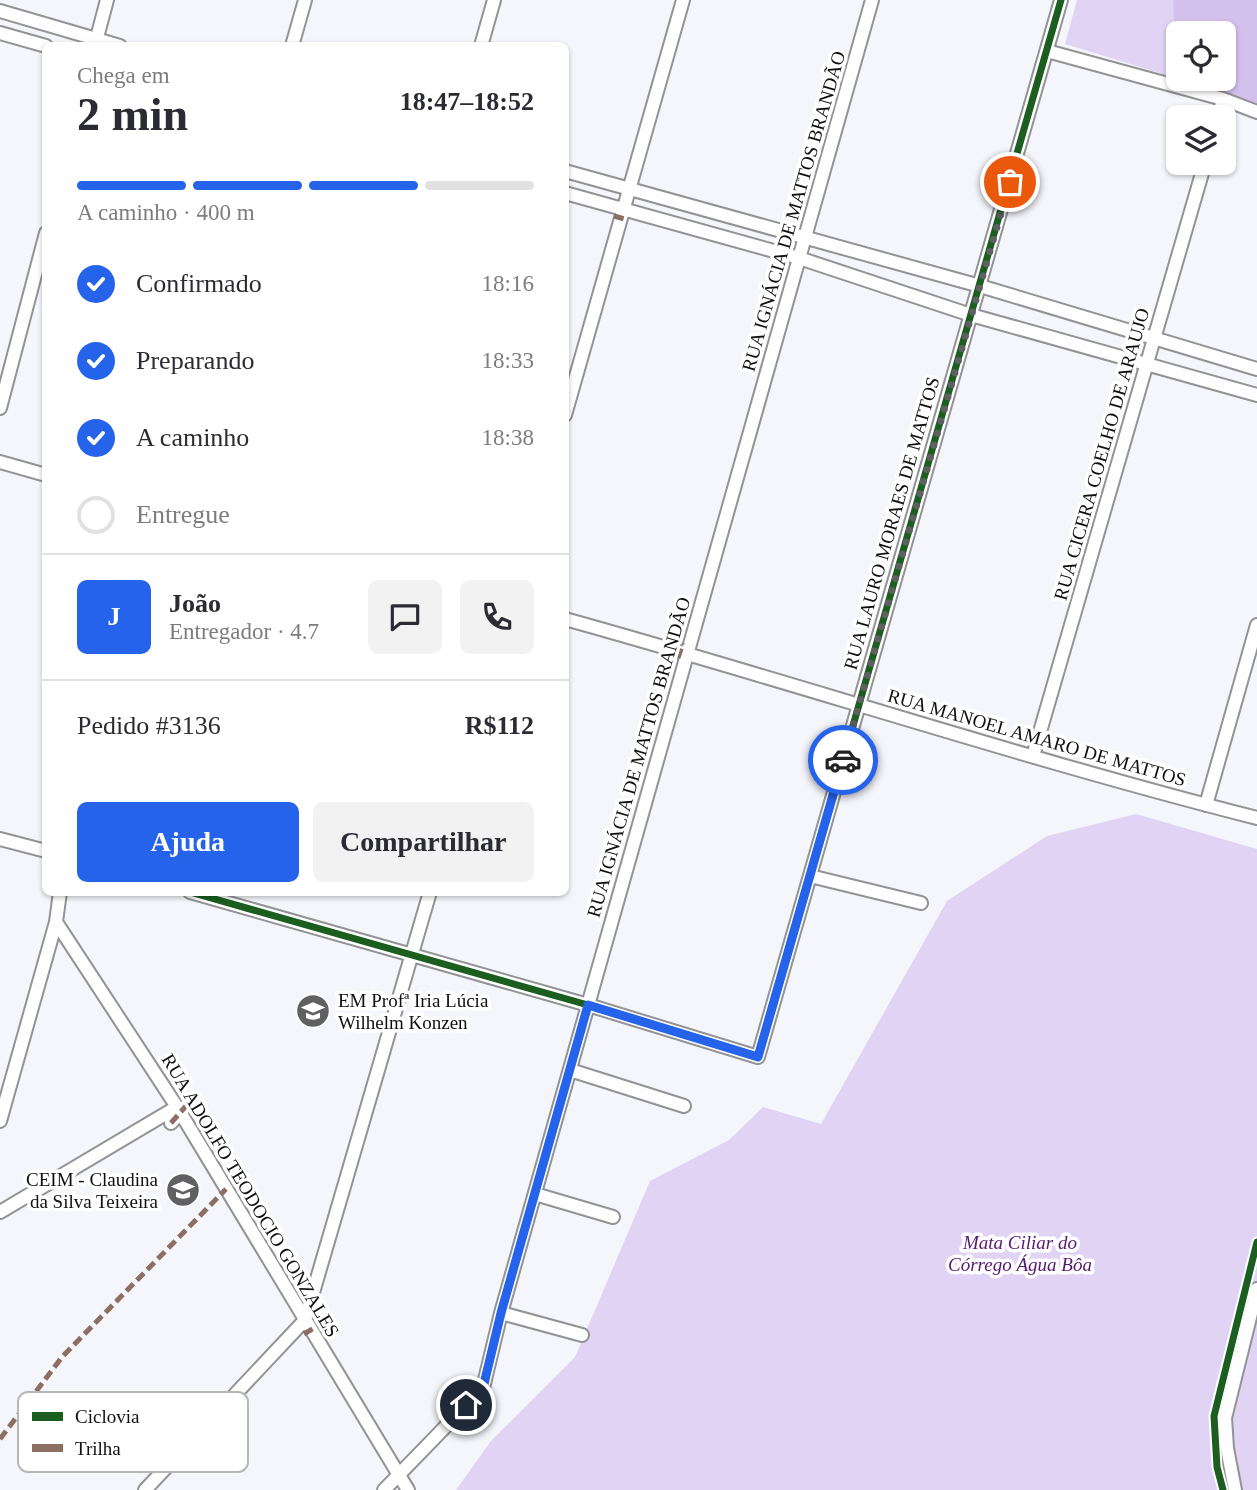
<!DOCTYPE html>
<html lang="pt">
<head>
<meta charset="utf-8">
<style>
	:root { --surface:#fff; --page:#f2f2f3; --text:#2b2b33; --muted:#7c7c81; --line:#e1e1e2; --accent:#2563eb }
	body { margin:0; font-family:"Times New Roman",serif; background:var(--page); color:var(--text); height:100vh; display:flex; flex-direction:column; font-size:26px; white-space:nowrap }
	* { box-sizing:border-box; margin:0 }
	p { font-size:23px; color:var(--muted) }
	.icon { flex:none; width:38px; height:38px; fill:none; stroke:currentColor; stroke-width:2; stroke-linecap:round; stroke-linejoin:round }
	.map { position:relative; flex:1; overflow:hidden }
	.drawer { position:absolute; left:42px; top:42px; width:527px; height:854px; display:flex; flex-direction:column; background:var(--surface); border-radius:10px; box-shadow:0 2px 5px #0004 }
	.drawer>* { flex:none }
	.fabs { position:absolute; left:1166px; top:21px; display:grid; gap:14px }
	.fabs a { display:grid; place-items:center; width:70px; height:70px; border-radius:10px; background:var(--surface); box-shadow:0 2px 5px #0004; font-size:35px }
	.pin { position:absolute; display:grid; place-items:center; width:60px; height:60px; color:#fff; margin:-30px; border:4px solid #fff; border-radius:50%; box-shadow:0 2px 7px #0007 }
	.courier { position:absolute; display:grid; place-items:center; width:70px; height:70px; margin:-35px; border:5px solid #2563eb; border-radius:50%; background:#fff; color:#222; box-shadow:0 2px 9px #0007 }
	.overview em { font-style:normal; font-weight:700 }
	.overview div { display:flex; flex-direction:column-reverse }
	.overview { display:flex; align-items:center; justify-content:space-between; height:119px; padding:0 35px }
	h1 { font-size:46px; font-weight:700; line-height:52px }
	.bar { display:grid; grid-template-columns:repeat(4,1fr); gap:10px 7px; align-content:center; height:84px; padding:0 35px }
	.bar i { height:9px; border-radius:5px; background:var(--line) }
	.bar .current { background:var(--accent) }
	.bar p { grid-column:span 4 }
	.line { display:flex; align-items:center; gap:18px; padding:0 35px; border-top:2px solid var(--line) }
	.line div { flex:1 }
	.round { display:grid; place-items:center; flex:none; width:74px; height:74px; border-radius:10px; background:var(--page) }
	ol { padding:0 35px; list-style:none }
	li { display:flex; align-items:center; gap:21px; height:77px }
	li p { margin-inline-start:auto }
	li .icon { padding:7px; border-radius:50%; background:var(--accent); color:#fff; stroke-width:4 }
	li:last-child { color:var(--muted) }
	li i { width:38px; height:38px; border:4px solid var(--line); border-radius:50% }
	.button { display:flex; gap:14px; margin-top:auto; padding:14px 35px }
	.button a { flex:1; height:80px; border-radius:10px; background:var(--accent); color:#fff; font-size:28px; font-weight:700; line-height:80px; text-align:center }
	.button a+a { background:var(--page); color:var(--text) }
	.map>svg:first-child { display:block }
	.green { fill:#e0d3f4; fill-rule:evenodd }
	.forest { fill:#d4c0ed }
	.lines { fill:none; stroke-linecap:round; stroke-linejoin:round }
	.street-casing { stroke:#939396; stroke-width:16 }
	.street { stroke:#fefeff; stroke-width:12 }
	.quiet { stroke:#8d6e63; stroke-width:5; stroke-dasharray:10 5; stroke-linecap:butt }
	.cycleway-casing { stroke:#fff; stroke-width:11 }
	.cycleway { stroke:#1b5e20; stroke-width:7 }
	.done { stroke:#606062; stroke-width:7; stroke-dasharray:0 12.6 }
	.route { stroke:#2563eb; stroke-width:9 }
	.labels { text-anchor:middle; stroke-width:7; stroke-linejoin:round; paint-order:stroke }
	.street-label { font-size:19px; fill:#0f0f0f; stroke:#fff }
	.poi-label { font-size:19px; fill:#0f0f0f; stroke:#fff; text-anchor:start }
	.park-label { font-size:19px; font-style:italic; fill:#57186f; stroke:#fff }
	.key { fill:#fff; stroke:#b7b7b7; stroke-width:2 }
	.key-label { font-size:19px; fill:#0f0f0f }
</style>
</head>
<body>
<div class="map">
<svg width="1257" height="1490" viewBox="0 0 1257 1490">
	<rect width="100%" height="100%" fill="#f5f6fc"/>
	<path class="green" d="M 1077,0 L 1257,0 L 1257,103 L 1065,44 ZM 1178,33 L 1223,33 L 1223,79 L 1178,79 Z
		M 1136,814 L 1257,849 L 1257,1490 L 456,1490 L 491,1441 L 575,1357 L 650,1181 L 729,1140 L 763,1107 L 821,1124 L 947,901 L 1047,836 Z"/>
	<path class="forest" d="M 1173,0 L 1257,0 L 1257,110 L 1210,96 L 1202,79 L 1223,79 L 1223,33 L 1180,33 L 1174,21 Z"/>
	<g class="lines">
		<g class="street-casing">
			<path id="street" d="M 0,11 L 120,46
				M 0,33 L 46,46
				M 95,45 L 107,0
				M 292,46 L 305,0
				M 481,46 L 494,0
				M 1047,51 L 1223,99 L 1257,112
				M 1218,117 L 1223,99
				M 565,171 L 980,286 L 1257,369
				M 565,193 L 799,258 L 971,315 L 1257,395
				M 0,408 L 46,233
				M 565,415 L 683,0
				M 0,462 L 46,475
				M 565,619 C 796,683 1024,759 1257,818
				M 1033,756 L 1205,163
				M 1206,805 L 1257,625
				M 0,839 L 46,851
				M 810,876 L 921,903
				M 190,892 L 588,1005 L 758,1057 L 1061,0
				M 56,922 L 177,1107 L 408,1490
				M 570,1070 L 684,1106
				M 0,1121 L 56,922 L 60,892
				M 171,1123 L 186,1106
				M 535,1194 L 613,1217
				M 0,1212 L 177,1107
				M 501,1313 L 582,1335
				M 145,1490 L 305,1320 L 430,892
				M 384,1490 L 483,1388 L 501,1313 L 872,0
				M 1235,1490 L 1227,1448 L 1225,1418 L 1257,1289"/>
		</g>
		<use href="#street" class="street"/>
		<path class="quiet" d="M 614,216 L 628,220
			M 678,658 L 683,643
			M 171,1123 L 186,1106
			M 304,1334 L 317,1326
			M 0,1439 L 62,1357 L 226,1189"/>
		<g class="cycleway-casing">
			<path id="cycleway" d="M 190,892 L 588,1005 L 758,1057 L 1061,0
				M 1223,1490 L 1217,1467 L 1214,1416 L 1257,1242"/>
		</g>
		<use href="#cycleway" class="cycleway"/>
	</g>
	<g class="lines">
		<path class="done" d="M 843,760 L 1010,182"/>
		<path class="route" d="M 466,1405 L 483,1388 L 501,1313 L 588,1005 L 758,1057 L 843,760"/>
	</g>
	<defs>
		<g id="school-disc" transform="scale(1.75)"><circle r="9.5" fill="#606062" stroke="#fff"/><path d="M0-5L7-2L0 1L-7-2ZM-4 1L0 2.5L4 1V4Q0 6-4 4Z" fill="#fff"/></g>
	</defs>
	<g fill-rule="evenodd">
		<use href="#school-disc" x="313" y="1011"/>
		<use href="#school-disc" x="183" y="1190"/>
	</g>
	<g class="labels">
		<g class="street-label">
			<text transform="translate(793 211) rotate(-74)" y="7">RUA IGNÁCIA DE MATTOS BRANDÃO</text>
			<text transform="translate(1101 454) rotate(-74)" y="7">RUA CICERA COELHO DE ARAUJO</text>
			<text transform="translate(891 523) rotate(-74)" y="7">RUA LAURO MORAES DE MATTOS</text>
			<text transform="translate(1037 737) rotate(16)" y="7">RUA MANOEL AMARO DE MATTOS</text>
			<text transform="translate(638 757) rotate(-74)" y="7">RUA IGNÁCIA DE MATTOS BRANDÃO</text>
			<text transform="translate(251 1195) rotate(59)" y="7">RUA ADOLFO TEODOCIO GONZALES</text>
		</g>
		<g class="poi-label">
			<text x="338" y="1007">EM Profª Iria Lúcia<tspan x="338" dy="22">Wilhelm Konzen</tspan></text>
			<text x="158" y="1186" text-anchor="end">CEIM - Claudina<tspan x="158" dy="22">da Silva Teixeira</tspan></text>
		</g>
		<g class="park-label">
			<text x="1020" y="1249">Mata Ciliar do<tspan x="1020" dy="22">Córrego Água Bôa</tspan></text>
		</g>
	</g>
	<rect x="18" y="1392" width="230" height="80" rx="10" class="key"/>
	<rect x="32" y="1412" width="31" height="9" fill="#1b5e20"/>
	<rect x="32" y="1444" width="31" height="8" fill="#8d6e63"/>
	<g class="key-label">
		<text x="75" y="1423">Ciclovia</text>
		<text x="75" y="1455">Trilha</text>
	</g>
</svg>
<div class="fabs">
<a><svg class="icon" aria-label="locate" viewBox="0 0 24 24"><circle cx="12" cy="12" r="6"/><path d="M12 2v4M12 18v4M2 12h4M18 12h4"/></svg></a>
<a><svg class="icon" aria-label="layers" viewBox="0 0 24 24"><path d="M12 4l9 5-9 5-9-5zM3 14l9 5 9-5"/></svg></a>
</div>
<div class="pin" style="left:1010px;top:182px;background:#ea580c"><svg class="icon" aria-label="bag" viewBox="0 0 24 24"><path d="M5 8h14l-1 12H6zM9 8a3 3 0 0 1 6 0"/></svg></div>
<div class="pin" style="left:466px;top:1405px;background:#1f2937"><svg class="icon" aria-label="home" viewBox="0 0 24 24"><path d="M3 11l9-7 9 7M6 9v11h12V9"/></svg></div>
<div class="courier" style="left:843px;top:760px"><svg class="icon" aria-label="car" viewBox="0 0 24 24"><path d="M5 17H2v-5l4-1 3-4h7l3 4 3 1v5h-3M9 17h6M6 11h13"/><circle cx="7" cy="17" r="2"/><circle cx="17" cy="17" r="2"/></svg></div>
<section class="drawer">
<div class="overview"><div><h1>2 min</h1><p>Chega em</p></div><em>18:47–18:52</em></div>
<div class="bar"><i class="current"></i><i class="current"></i><i class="current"></i><i></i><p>A caminho · 400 m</p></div>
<ol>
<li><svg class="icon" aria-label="check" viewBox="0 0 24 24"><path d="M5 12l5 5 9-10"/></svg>Confirmado<p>18:16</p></li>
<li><svg class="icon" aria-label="check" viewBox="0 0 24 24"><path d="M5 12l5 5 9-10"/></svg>Preparando<p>18:33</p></li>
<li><svg class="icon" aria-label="check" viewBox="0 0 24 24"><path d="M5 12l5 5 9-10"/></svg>A caminho<p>18:38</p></li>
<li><i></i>Entregue</li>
</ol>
<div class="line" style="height:126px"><b class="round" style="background:var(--accent);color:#fff">J</b><div><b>João</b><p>Entregador · 4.7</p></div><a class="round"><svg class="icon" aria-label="chat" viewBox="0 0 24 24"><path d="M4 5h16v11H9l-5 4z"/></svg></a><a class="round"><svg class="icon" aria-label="phone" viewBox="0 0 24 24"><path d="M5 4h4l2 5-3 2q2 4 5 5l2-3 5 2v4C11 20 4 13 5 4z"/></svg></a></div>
<div class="line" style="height:91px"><div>Pedido #3136</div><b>R$112</b></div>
<div class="button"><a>Ajuda</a><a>Compartilhar</a></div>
</section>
</div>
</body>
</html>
